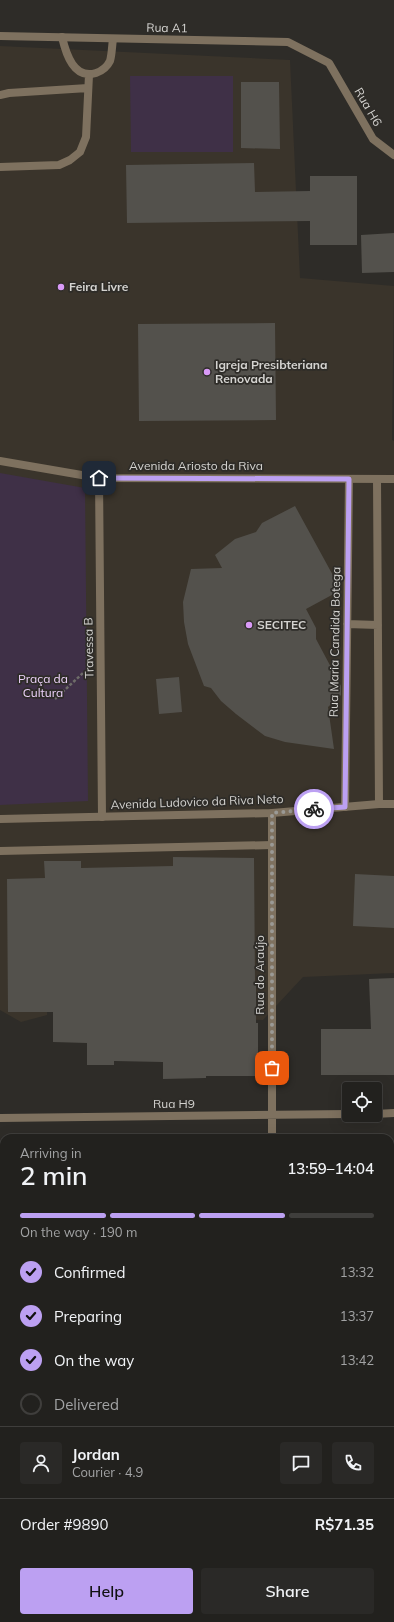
<!DOCTYPE html>
<html lang="en">
<head>
<meta charset="utf-8">
<style>
	:root { --surface:#22211e; --page:#2a2927; --text:#f1f3f6; --muted:#a2a3a4; --line:#3f3e3c; --accent:#bca0f2 }
	body { margin:0; font-family:Mulish,sans-serif; background:var(--page); color:var(--text); height:100vh; display:flex; flex-direction:column; font-size:15px; white-space:nowrap }
	* { box-sizing:border-box; margin:0 }
	p { font-size:13px; color:var(--muted) }
	.icon { flex:none; width:22px; height:22px; fill:none; stroke:currentColor; stroke-width:2; stroke-linecap:round; stroke-linejoin:round }
	.map { position:relative; flex:1; overflow:hidden }
	.panel { position:absolute; left:0px; top:1134px; width:394px; height:488px; display:flex; flex-direction:column; background:var(--surface); border-radius:12px 12px 0 0; box-shadow:0 4px 16px #0002,0 0 0 1px var(--line) }
	.panel>* { flex:none }
	.controls { position:absolute; left:342px; top:1082px; display:grid; gap:8px }
	.controls a { display:grid; place-items:center; width:40px; height:40px; border-radius:4px; background:var(--surface); box-shadow:0 4px 16px #0002,0 0 0 1px var(--line); font-size:20px }
	.pin { position:absolute; display:grid; place-items:center; width:34px; height:34px; color:#fff; margin:-17px; border-radius:8px; box-shadow:0 2px 6px #0006 }
	.courier { position:absolute; display:grid; place-items:center; width:40px; height:40px; margin:-20px; border:3px solid #bca0f2; border-radius:50%; background:#fff; color:#222; box-shadow:0 1px 5px #0007 }
	.overview em { font-style:normal; font-weight:600 }
	.overview div { display:flex; flex-direction:column-reverse }
	.overview { display:flex; align-items:center; justify-content:space-between; height:68px; padding:0 20px }
	h1 { font-size:26px; font-weight:600; line-height:30px }
	.bar { display:grid; grid-template-columns:repeat(4,1fr); gap:6px 4px; align-content:center; height:48px; padding:0 20px }
	.bar i { height:5px; border-radius:3px; background:var(--line) }
	.bar .active { background:var(--accent) }
	.bar p { grid-column:span 4 }
	.line { display:flex; align-items:center; gap:10px; padding:0 20px; border-top:1px solid var(--line) }
	.line div { flex:1 }
	.round { display:grid; place-items:center; flex:none; width:42px; height:42px; border-radius:4px; background:var(--page) }
	ol { padding:0 20px; list-style:none }
	li { display:flex; align-items:center; gap:12px; height:44px }
	li p { margin-inline-start:auto }
	li .icon { padding:4px; border-radius:50%; background:var(--accent); color:#111; stroke-width:4 }
	li:last-child { color:var(--muted) }
	li i { width:22px; height:22px; border:2px solid var(--line); border-radius:50% }
	.primary-button { display:flex; gap:8px; margin-top:auto; padding:8px 20px }
	.primary-button a { flex:1; height:46px; border-radius:4px; background:var(--accent); color:#111; font-size:16px; font-weight:600; line-height:46px; text-align:center }
	.primary-button a+a { background:var(--page); color:var(--text) }
	.map>svg:first-child { display:block }
	.built { fill:#3a342b }
	.green { fill:#3f3047 }
	.building { fill:#53514c }
	.lines { fill:none; stroke-linecap:round; stroke-linejoin:round }
	.path { stroke:#6e6d69; stroke-width:2.5; stroke-dasharray:3 2; stroke-linecap:butt }
	.service { stroke:#7e715f; stroke-width:8 }
	.pedestrian { stroke:#7e715f; stroke-width:8 }
	.minor { stroke:#7e715f; stroke-width:8 }
	.tertiary { stroke:#7e715f; stroke-width:8 }
	.done { stroke:#9a9995; stroke-width:4; stroke-dasharray:0 7.2 }
	.route { stroke:#bca0f2; stroke-width:5 }
	.poi-dot { fill:#d99af7; stroke:#2e2c28; stroke-width:1.5 }
	.labels { text-anchor:middle; stroke-width:3.5; stroke-linejoin:round; paint-order:stroke }
	.street-label { font-size:12px; fill:#d4d3d0; stroke:#2e2c28 }
	.poi-label { font-size:12px; font-weight:bold; fill:#d4d3d0; stroke:#2e2c28; text-anchor:start }
	.park-label { font-size:12px; fill:#edd2fa; stroke:#2e2c28 }
</style>
</head>
<body>
<div class="map">
<svg width="394" height="1622" viewBox="0 0 394 1622">
	<rect width="100%" height="100%" fill="#2e2c28"/>
	<path class="built" d="M 0,46 L 290,60 L 300,278 L 394,286 L 392,440 L 394,441 L 394,973 L 303,977 L 263,1020 L 163,1018 L 47,990 L 47,1015 L 21,1022 L 0,1010 Z"/>
	<path class="green" d="M 130,76 L 233,76 L 233,152 L 131,152 Z
		M 0,473 L 85,488 L 88,801 L 0,805 Z"/>
	<path class="building" d="M 241,82 L 279,82 L 280,149 L 241,148 Z
		M 254,163 L 255,192 L 310,191 L 310,176 L 357,176 L 357,245 L 310,245 L 310,221 L 127,223 L 126,165 Z
		M 394,233 L 394,272 L 362,273 L 361,235 Z
		M 275,323 L 276,420 L 139,421 L 138,324 Z
		M 295,506 L 341,590 L 306,609 L 316,628 L 316,639 L 341,686 L 341,695 L 328,707 L 334,749 L 285,742 L 265,736 L 236,714 L 221,701 L 211,688 L 204,686 L 188,644 L 184,622 L 183,602 L 191,569 L 222,568 L 215,555 L 235,539 L 256,532 L 262,523 Z
		M 179,677 L 182,712 L 159,714 L 156,679 Z
		M 173,857 L 254,858 L 255,983 L 256,983 L 256,1023 L 258,1023 L 258,1076 L 206,1076 L 206,1078 L 163,1079 L 163,1062 L 114,1061 L 114,1065 L 87,1065 L 87,1043 L 53,1042 L 53,1012 L 8,1012 L 7,879 L 45,878 L 44,861 L 81,861 L 81,868 L 173,866 Z
		M 355,874 L 394,876 L 394,928 L 353,926 Z
		M 394,978 L 394,1075 L 321,1075 L 321,1029 L 371,1029 L 369,979 Z"/>
	<g class="lines">
		<path class="path" d="M 55,699 L 83,673 L 86,673"/>
		<path class="service" d="M 62,37 C 66,54 74,80 96,73 C 102,71 107,67 110,61 C 112,54 112,45 113,39
			M 0,95 L 9,93 L 88,88
			M 0,167 L 59,165 L 70,160 L 80,152 L 86,137 L 89,75"/>
		<path class="pedestrian" d="M 0,851 L 272,845"/>
		<path class="minor" d="M 0,36 L 288,42 L 329,63 L 373,139 L 394,155
			M 99,478 L 102,817
			M 377,479 L 379,804
			M 347,624 L 378,625
			M 345,807 L 349,479
			M 375,1114 L 394,1113
			M 0,1118 L 349,1114
			M 272,1138 L 272,813
			M 390,1426 L 394,1426
			M 0,1431 L 4,1431
			M 277,1622 L 277,1618"/>
		<path class="tertiary" d="M 0,461 L 99,478 L 394,479
			M 0,819 L 272,813 L 379,804 L 394,804"/>
	</g>
	<g class="lines">
		<path class="done" d="M 272,1068 L 272,813 L 314,809"/>
		<path class="route" d="M 99,478 L 349,479 L 345,807 L 314,809"/>
	</g>
	<g class="poi-dot">
		<circle cx="61" cy="287" r="4"/>
		<circle cx="207" cy="372" r="4"/>
		<circle cx="249" cy="625" r="4"/>
	</g>
	<g class="labels">
		<g class="street-label">
			<text transform="translate(167 28) rotate(1)" y="4">Rua A1</text>
			<text transform="translate(368 107) rotate(60)" y="4">Rua H6</text>
			<text x="196" y="470">Avenida Ariosto da Riva</text>
			<text transform="translate(335 642) rotate(-89)" y="4">Rua Maria Candida Botega</text>
			<text transform="translate(89 648) rotate(-91)" y="4">Travessa B</text>
			<text transform="translate(197 802) rotate(-2)" y="4">Avenida Ludovico da Riva Neto</text>
			<text transform="translate(260 975) rotate(-90)" y="4">Rua do Araújo</text>
			<text x="174" y="1108">Rua H9</text>
		</g>
		<g class="poi-label">
			<text x="69" y="291">Feira Livre</text>
			<text x="215" y="369">Igreja Presibteriana<tspan x="215" dy="14">Renovada</tspan></text>
			<text x="257" y="629">SECITEC</text>
		</g>
		<g class="park-label">
			<text x="43" y="683">Praça da<tspan x="43" dy="14">Cultura</tspan></text>
		</g>
	</g>
</svg>
<div class="controls">
<a><svg class="icon" aria-label="locate" viewBox="0 0 24 24"><circle cx="12" cy="12" r="6"/><path d="M12 2v4M12 18v4M2 12h4M18 12h4"/></svg></a>
</div>
<div class="pin" style="left:272px;top:1068px;background:#ea580c"><svg class="icon" aria-label="bag" viewBox="0 0 24 24"><path d="M5 8h14l-1 12H6zM9 8a3 3 0 0 1 6 0"/></svg></div>
<div class="pin" style="left:99px;top:478px;background:#1f2937"><svg class="icon" aria-label="home" viewBox="0 0 24 24"><path d="M3 11l9-7 9 7M6 9v11h12V9"/></svg></div>
<div class="courier" style="left:314px;top:809px"><svg class="icon" aria-label="bike" viewBox="0 0 24 24"><circle cx="6" cy="16" r="4"/><circle cx="18" cy="16" r="4"/><path d="M6 16l4-8h5l3 8M10 8l3 8H6M13 5h3"/></svg></div>
<section class="panel">
<div class="overview"><div><h1>2 min</h1><p>Arriving in</p></div><em>13:59–14:04</em></div>
<div class="bar"><i class="active"></i><i class="active"></i><i class="active"></i><i></i><p>On the way · 190 m</p></div>
<ol>
<li><svg class="icon" aria-label="check" viewBox="0 0 24 24"><path d="M5 12l5 5 9-10"/></svg>Confirmed<p>13:32</p></li>
<li><svg class="icon" aria-label="check" viewBox="0 0 24 24"><path d="M5 12l5 5 9-10"/></svg>Preparing<p>13:37</p></li>
<li><svg class="icon" aria-label="check" viewBox="0 0 24 24"><path d="M5 12l5 5 9-10"/></svg>On the way<p>13:42</p></li>
<li><i></i>Delivered</li>
</ol>
<div class="line" style="height:72px"><a class="round"><svg class="icon" aria-label="person" viewBox="0 0 24 24"><circle cx="12" cy="8" r="4"/><path d="M4 21q1-7 8-7t8 7"/></svg></a><div><b>Jordan</b><p>Courier · 4.9</p></div><a class="round"><svg class="icon" aria-label="chat" viewBox="0 0 24 24"><path d="M4 5h16v11H9l-5 4z"/></svg></a><a class="round"><svg class="icon" aria-label="phone" viewBox="0 0 24 24"><path d="M5 4h4l2 5-3 2q2 4 5 5l2-3 5 2v4C11 20 4 13 5 4z"/></svg></a></div>
<div class="line" style="height:52px"><div>Order #9890</div><b>R$71.35</b></div>
<div class="primary-button"><a>Help</a><a>Share</a></div>
</section>
</div>
</body>
</html>
